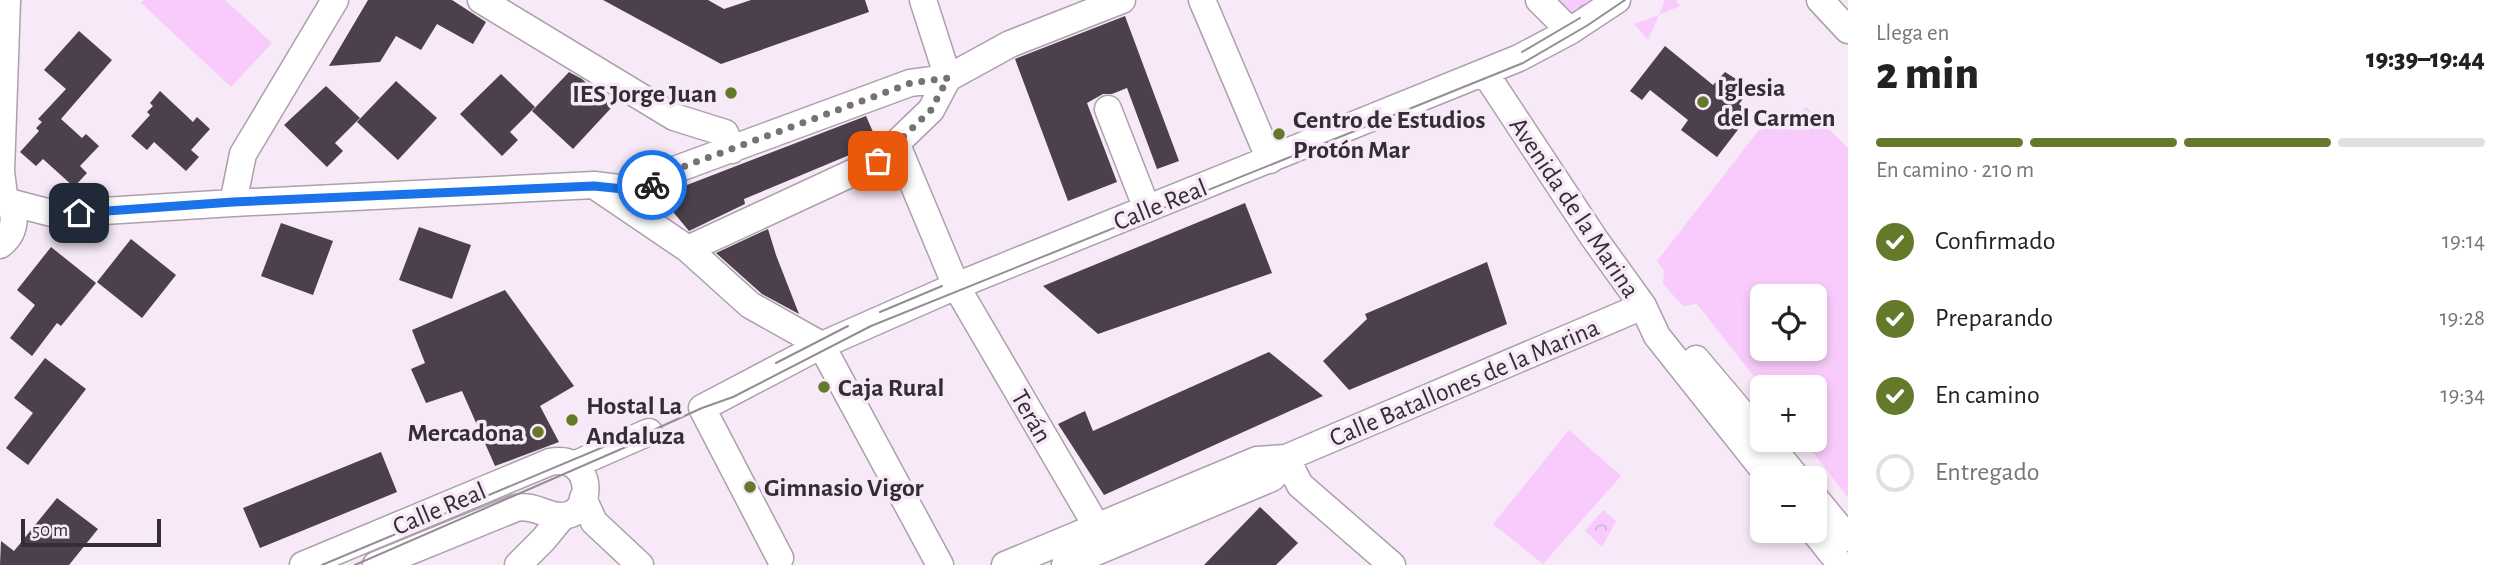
<!DOCTYPE html>
<html lang="es">
<head>
<meta charset="utf-8">
<style>
	:root { --surface:#fff; --page:#f6f6f6; --text:#222; --muted:#767676; --line:#e0e0e0; --accent:#647929 }
	body { margin:0; font-family:"Alegreya Sans",sans-serif; background:var(--page); color:var(--text); height:100vh; display:flex; flex-direction:column; font-size:26px; white-space:nowrap }
	* { box-sizing:border-box; margin:0 }
	p { font-size:23px; color:var(--muted) }
	.icon { flex:none; width:38px; height:38px; fill:none; stroke:currentColor; stroke-width:2; stroke-linecap:round; stroke-linejoin:round }
	.map { position:relative; flex:1; overflow:hidden }
	.drawer { display:flex; flex-direction:column; background:var(--surface); width:665px }
	.drawer>* { flex:none }
	.controls { position:absolute; left:1750px; top:284px; display:grid; gap:14px }
	.controls a { display:grid; place-items:center; width:77px; height:77px; border-radius:10px; background:var(--surface); box-shadow:0 4px 10px #0003; font-size:35px }
	.scale { position:absolute; left:21px; bottom:18px; width:140px; box-sizing:border-box; padding-left:7px; border:4px solid #332e33; border-top:0; font-size:19px; line-height:24px; white-space:nowrap; color:#332e33; -webkit-text-stroke:5px #f7e9f7; paint-order:stroke }
	.pin { position:absolute; display:grid; place-items:center; width:60px; height:60px; color:#fff; margin:-30px; border-radius:14px; box-shadow:0 4px 10px #0006 }
	.courier { position:absolute; display:grid; place-items:center; width:70px; height:70px; margin:-35px; border:5px solid #1a73e8; border-radius:50%; background:#fff; color:#222; box-shadow:0 2px 9px #0007 }
	.overview em { font-style:normal; font-weight:800 }
	.overview div { display:flex; flex-direction:column-reverse }
	.overview { display:flex; align-items:center; justify-content:space-between; height:119px; padding:0 28px }
	h1 { font-size:46px; font-weight:800; line-height:52px }
	.bar { display:grid; grid-template-columns:repeat(4,1fr); gap:10px 7px; align-content:center; height:84px; padding:0 28px }
	.bar i { height:9px; border-radius:5px; background:var(--line) }
	.bar .active { background:var(--accent) }
	.bar p { grid-column:span 4 }
	ol { padding:0 28px; list-style:none }
	li { display:flex; align-items:center; gap:21px; height:77px }
	li p { margin-inline-start:auto }
	li .icon { padding:7px; border-radius:50%; background:var(--accent); color:#fff; stroke-width:4 }
	li:last-child { color:var(--muted) }
	li i { width:38px; height:38px; border:4px solid var(--line); border-radius:50% }
	main { display:flex; flex:1; min-height:0 }
	.map>svg:first-child { display:block }
	.park { fill:url(#park-crowns) }
	.garden { fill:#f9cbfc; fill-rule:evenodd }
	.building { fill:#4b404b }
	.lines { fill:none; stroke-linecap:round; stroke-linejoin:round }
	.minor-casing { stroke:#aca0ad; stroke-width:29 }
	.minor { stroke:#fff; stroke-width:26 }
	.tram { stroke:#968c96; stroke-width:2 }
	.done { stroke:#786f78; stroke-width:7; stroke-dasharray:0 12.6 }
	.route { stroke:#1a73e8; stroke-width:9 }
	.poi-dot { fill:#647929; stroke:#f7e9f7; stroke-width:2.5 }
	.labels { text-anchor:middle; stroke-width:7; stroke-linejoin:round; paint-order:stroke }
	.poi-label { font-size:26px; font-weight:bold; fill:#332e33; stroke:#f7e9f7; text-anchor:start }
	.street-label { font-size:26px; fill:#332e33; stroke:#f7e9f7 }
</style>
</head>
<body>
<main>
<div class="map">
<svg width="1848" height="565" viewBox="0 0 1848 565">
	<defs>
		<pattern id="park-crowns" width="20" height="18" patternUnits="userSpaceOnUse" patternTransform="scale(1.75)"><rect width="20" height="18" fill="#f9cbfc"/><path d="M2 6a3 3 0 1 1 6 0M12 15a3 3 0 1 1 6 0" fill="none" stroke="#d6afd8"/></pattern>
	</defs>
	<rect width="100%" height="100%" fill="#f7e9f7"/>
	<path class="park" d="M 1542,0 L 1601,0 L 1568,24 Z
		M 1603,510 L 1616,521 L 1602,547 L 1585,531 Z"/>
	<path class="garden" d="M 144,0 L 225,0 L 272,43 L 231,87 L 141,3 Z
		M 1665,0 L 1676,0 L 1680,6 L 1659,15 L 1648,40 L 1634,24 L 1659,15 Z
		M 1806,107 L 1848,148 L 1848,498 L 1803,439 L 1815,439 L 1815,387 L 1762,387 L 1697,304 L 1683,306 L 1663,284 L 1664,271 L 1657,261 L 1773,112 L 1797,117 ZM 1762,296 L 1815,296 L 1815,348 L 1762,348 Z
		M 1569,430 L 1621,476 L 1543,564 L 1493,524 Z"/>
	<path class="building" d="M 368,0 L 452,0 L 486,22 L 473,44 L 437,24 L 421,50 L 396,36 L 380,62 L 329,66 Z
		M 603,0 L 708,0 L 724,9 L 751,0 L 865,0 L 869,12 L 721,64 Z
		M 1125,16 L 1179,161 L 1157,169 L 1127,88 L 1112,94 L 1103,94 L 1087,103 L 1117,182 L 1068,201 L 1015,59 Z
		M 79,31 L 112,60 L 61,119 L 82,138 L 86,134 L 99,146 L 80,166 L 87,173 L 74,187 L 43,159 L 36,166 L 20,152 L 39,131 L 36,128 L 42,122 L 38,119 L 66,89 L 44,70 Z
		M 1665,46 L 1713,85 L 1725,72 L 1747,86 L 1743,92 L 1746,95 L 1739,104 L 1750,114 L 1717,157 L 1681,130 L 1688,120 L 1650,90 L 1642,100 L 1630,91 Z
		M 569,72 L 582,79 L 612,107 L 573,149 L 532,111 Z
		M 501,74 L 535,107 L 510,132 L 518,140 L 502,156 L 460,114 Z
		M 396,81 L 437,118 L 398,160 L 357,122 Z
		M 326,86 L 360,118 L 335,143 L 343,151 L 327,167 L 284,125 Z
		M 160,91 L 193,122 L 197,117 L 210,129 L 191,150 L 199,157 L 186,171 L 154,142 L 147,150 L 131,136 L 150,115 L 147,112 L 153,106 L 150,103 Z
		M 866,116 L 877,141 L 871,146 L 744,199 L 745,204 L 689,231 L 674,213 L 670,204 L 674,190 Z
		M 1245,203 L 1272,273 L 1098,334 L 1043,286 Z
		M 281,223 L 333,241 L 313,295 L 261,276 Z
		M 419,227 L 471,245 L 452,299 L 399,280 Z
		M 768,229 L 776,255 L 799,314 L 762,294 L 716,253 Z
		M 131,239 L 176,275 L 142,318 L 97,282 Z
		M 51,247 L 96,283 L 61,326 L 57,323 L 32,356 L 10,338 L 35,305 L 17,290 Z
		M 1487,262 L 1507,324 L 1349,390 L 1323,361 L 1367,319 L 1365,314 Z
		M 505,290 L 574,386 L 540,406 L 559,442 L 495,466 L 462,391 L 426,403 L 411,369 L 425,363 L 412,330 Z
		M 1269,352 L 1323,396 L 1104,495 L 1058,424 L 1085,411 L 1093,431 Z
		M 45,358 L 86,389 L 28,465 L 6,448 L 33,413 L 14,398 Z
		M 381,452 L 397,492 L 260,548 L 243,508 Z
		M 57,498 L 98,529 L 69,565 L 0,565 L 1,541 L 14,551 Z
		M 1260,507 L 1298,543 L 1276,565 L 1204,565 Z"/>
	<g class="lines">
		<g class="minor-casing">
			<path id="minor" d="M 481,0 L 674,117 L 725,133 L 732,150
				M 923,0 L 948,78
				M 1202,0 L 1270,160
				M 1539,0 L 1570,31
				M 1820,0 L 1848,30
				M 1485,73 L 1594,238 L 1643,306 L 1657,336 L 1770,478
				M 1108,109 L 1147,209
				M 897,145 L 956,286 L 1097,527 L 1104,543
				M 598,188 L 688,249 L 750,305 L 816,342 L 824,350 L 940,565
				M 4,195 L 1,172 L 7,0
				M 9,202 L 55,214 L 233,203 L 594,185 L 643,191 L 677,169 L 910,83 L 948,78 L 1010,44 L 1122,0
				M 233,203 L 243,154 L 335,0
				M 0,245 C 18,231 18,209 1,193
				M 688,249 L 878,161 L 931,110 L 948,78
				M 1696,359 L 1762,437
				M 1765,439 L 1797,478
				M 576,464 L 649,432
				M 583,498 L 594,522 L 640,565
				M 1815,498 L 1848,538
				M 1813,530 L 1841,565
				M 780,558 L 702,408 L 820,346 L 956,286 L 1519,58 L 1570,31 L 1617,0
				M 303,565 L 550,462 C 590,453 595,503 571,514 C 552,522 536,503 516,508 L 376,565
				M 518,565 L 543,540 L 562,517
				M 1005,565 L 1257,460 L 1286,458 L 1272,478 L 1065,565
				M 1392,565 L 1300,485 L 1286,458 L 1643,306"/>
		</g>
		<use href="#minor" class="minor"/>
		<path class="tram" d="M 1522,52 L 1580,18
			M 880,312 L 942,286
			M 776,363 L 848,326
			M 322,565 L 620,440 L 649,432 L 702,408 L 733,397 L 871,326 L 1523,63 L 1588,25 L 1625,0
			M 355,565 L 635,443"/>
	</g>
	<g class="lines">
		<path class="done" d="M 652,185 L 677,169 L 911,83 L 948,78 L 931,110 L 878,161"/>
		<path class="route" d="M 79,213 L 233,202 L 594,186 L 643,191 L 652,185"/>
	</g>
	<g class="poi-dot">
		<circle cx="731" cy="93" r="7"/>
		<circle cx="1703" cy="102" r="7"/>
		<circle cx="1279" cy="134" r="7"/>
		<circle cx="824" cy="387" r="7"/>
		<circle cx="572" cy="420" r="7"/>
		<circle cx="538" cy="432" r="7"/>
		<circle cx="750" cy="487" r="7"/>
	</g>
	<g class="labels">
		<g class="poi-label">
			<text x="1717" y="96">Iglesia<tspan x="1717" dy="30">del Carmen</tspan></text>
			<text x="717" y="102" text-anchor="end">IES Jorge Juan</text>
			<text x="1293" y="128">Centro de Estudios<tspan x="1293" dy="30">Protón Mar</tspan></text>
			<text x="838" y="396">Caja Rural</text>
			<text x="586" y="414">Hostal La<tspan x="586" dy="30">Andaluza</tspan></text>
			<text x="524" y="441" text-anchor="end">Mercadona</text>
			<text x="764" y="496">Gimnasio Vigor</text>
		</g>
		<g class="street-label">
			<text transform="translate(1160 204) rotate(-22)" y="9">Calle Real</text>
			<text transform="translate(1575 207) rotate(56)" y="9">Avenida de la Marina</text>
			<text transform="translate(1464 382) rotate(-23)" y="9">Calle Batallones de la Marina</text>
			<text transform="translate(1032 416) rotate(60)" y="9">Terán</text>
			<text transform="translate(439 508) rotate(-23)" y="9">Calle Real</text>
		</g>
	</g>
</svg>
<div class="controls">
<a><svg class="icon" aria-label="locate" viewBox="0 0 24 24"><circle cx="12" cy="12" r="6"/><path d="M12 2v4M12 18v4M2 12h4M18 12h4"/></svg></a>
<a>+</a>
<a>−</a>
</div>
<div class="scale">50 m</div>
<div class="pin" style="left:878px;top:161px;background:#ea580c"><svg class="icon" aria-label="bag" viewBox="0 0 24 24"><path d="M5 8h14l-1 12H6zM9 8a3 3 0 0 1 6 0"/></svg></div>
<div class="pin" style="left:79px;top:213px;background:#1f2937"><svg class="icon" aria-label="home" viewBox="0 0 24 24"><path d="M3 11l9-7 9 7M6 9v11h12V9"/></svg></div>
<div class="courier" style="left:652px;top:185px"><svg class="icon" aria-label="bike" viewBox="0 0 24 24"><circle cx="6" cy="16" r="4"/><circle cx="18" cy="16" r="4"/><path d="M6 16l4-8h5l3 8M10 8l3 8H6M13 5h3"/></svg></div>
</div>
<section class="drawer">
<div class="overview"><div><h1>2 min</h1><p>Llega en</p></div><em>19:39–19:44</em></div>
<div class="bar"><i class="active"></i><i class="active"></i><i class="active"></i><i></i><p>En camino · 210 m</p></div>
<ol>
<li><svg class="icon" aria-label="check" viewBox="0 0 24 24"><path d="M5 12l5 5 9-10"/></svg>Confirmado<p>19:14</p></li>
<li><svg class="icon" aria-label="check" viewBox="0 0 24 24"><path d="M5 12l5 5 9-10"/></svg>Preparando<p>19:28</p></li>
<li><svg class="icon" aria-label="check" viewBox="0 0 24 24"><path d="M5 12l5 5 9-10"/></svg>En camino<p>19:34</p></li>
<li><i></i>Entregado</li>
</ol>
</section>
</main>
</body>
</html>
